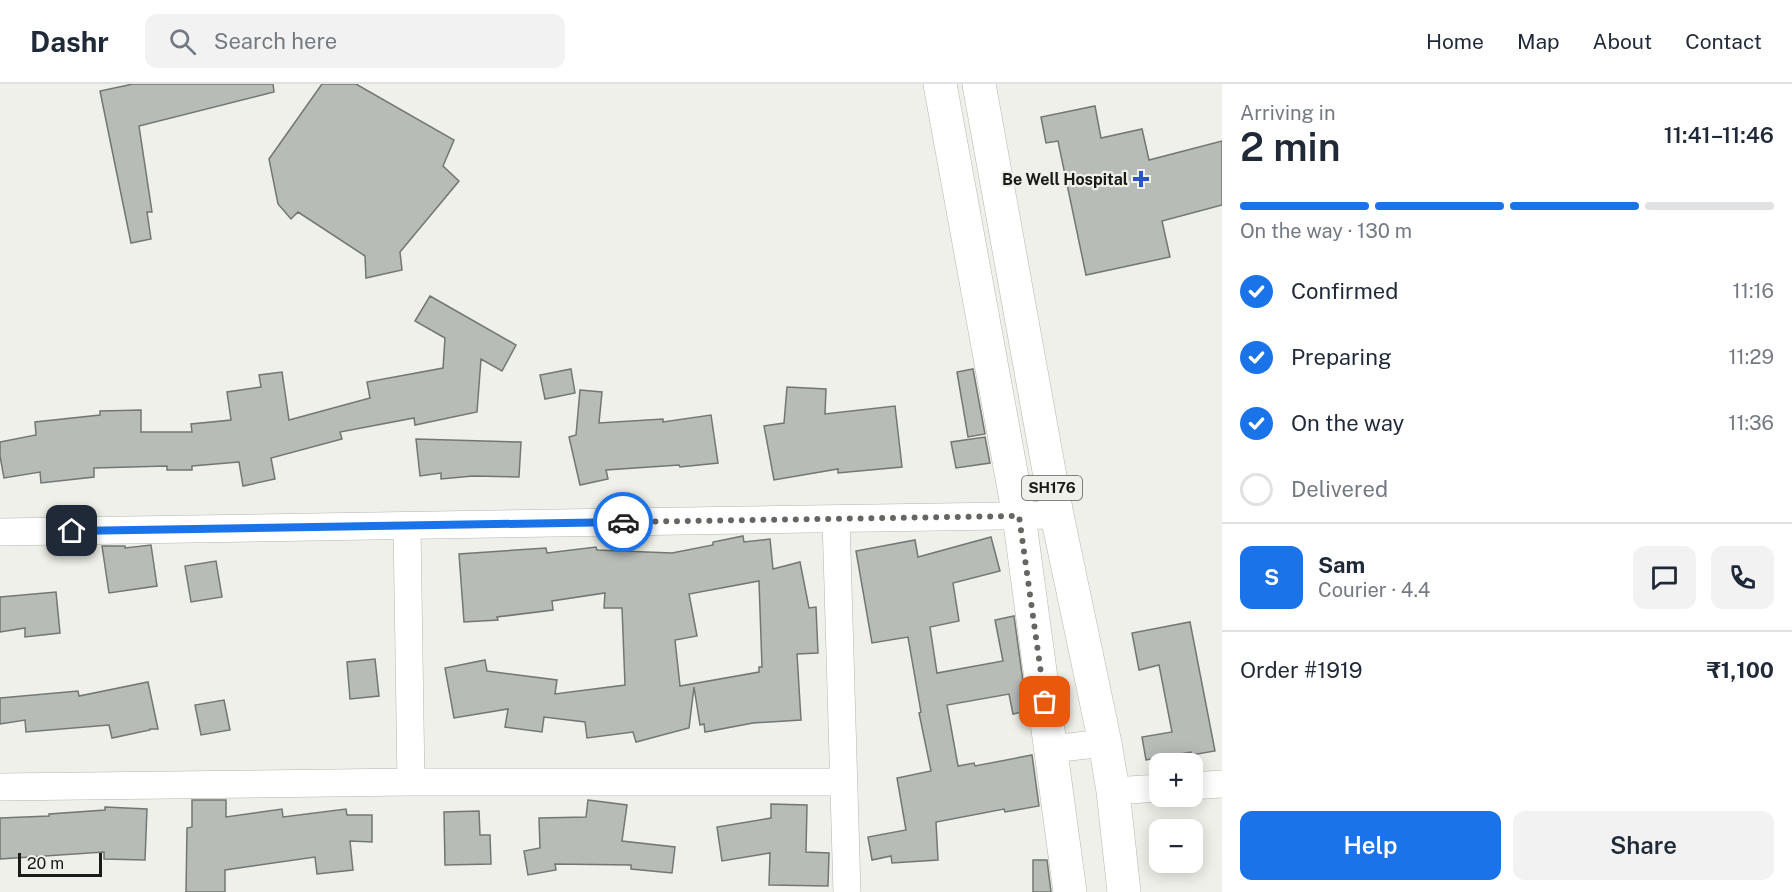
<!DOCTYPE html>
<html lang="en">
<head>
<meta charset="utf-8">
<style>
	:root { --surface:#fff; --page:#f2f2f3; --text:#1f2937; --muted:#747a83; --line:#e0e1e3; --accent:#1a73e8 }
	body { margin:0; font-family:"Public Sans",sans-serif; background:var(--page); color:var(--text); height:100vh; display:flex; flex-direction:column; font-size:22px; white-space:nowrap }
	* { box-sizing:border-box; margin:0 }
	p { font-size:20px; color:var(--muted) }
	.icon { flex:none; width:33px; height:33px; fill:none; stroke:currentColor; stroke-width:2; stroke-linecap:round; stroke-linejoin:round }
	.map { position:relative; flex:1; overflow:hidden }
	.sheet { display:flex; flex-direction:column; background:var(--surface); width:570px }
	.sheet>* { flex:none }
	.fabs { position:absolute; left:1149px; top:669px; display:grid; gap:12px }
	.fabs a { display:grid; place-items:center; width:54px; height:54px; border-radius:12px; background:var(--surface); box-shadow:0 3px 15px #0003; font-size:30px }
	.scale { position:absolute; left:18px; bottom:15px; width:84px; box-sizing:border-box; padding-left:6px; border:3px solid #1a1a18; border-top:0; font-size:16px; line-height:21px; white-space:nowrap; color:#1a1a18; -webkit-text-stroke:4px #eff0e9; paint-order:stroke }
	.pin { position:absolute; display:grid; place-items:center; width:51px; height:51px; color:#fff; margin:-26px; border-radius:12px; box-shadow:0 3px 9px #0006 }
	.courier { position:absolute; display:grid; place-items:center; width:60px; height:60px; margin:-30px; border:4px solid #1a73e8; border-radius:50%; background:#fff; color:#222; box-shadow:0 2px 8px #0007 }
	.overview em { font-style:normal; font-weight:600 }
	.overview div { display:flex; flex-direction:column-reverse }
	.overview { display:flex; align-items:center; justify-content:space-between; height:102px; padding:0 18px }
	h1 { font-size:39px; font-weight:600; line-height:45px }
	.bar { display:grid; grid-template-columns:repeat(4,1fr); gap:9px 6px; align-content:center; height:72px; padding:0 18px }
	.bar i { height:8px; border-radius:4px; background:var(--line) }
	.bar .current { background:var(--accent) }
	.bar p { grid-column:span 4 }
	.line { display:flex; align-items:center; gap:15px; padding:0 18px; border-top:2px solid var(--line) }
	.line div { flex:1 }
	.round { display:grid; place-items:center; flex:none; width:63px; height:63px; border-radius:12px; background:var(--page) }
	ol { padding:0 18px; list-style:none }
	li { display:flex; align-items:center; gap:18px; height:66px }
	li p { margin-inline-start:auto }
	li .icon { padding:6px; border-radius:50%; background:var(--accent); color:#fff; stroke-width:4 }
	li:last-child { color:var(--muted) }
	li i { width:33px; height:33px; border:3px solid var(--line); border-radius:50% }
	.primary-button { display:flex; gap:12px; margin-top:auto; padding:12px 18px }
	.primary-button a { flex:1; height:69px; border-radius:12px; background:var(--accent); color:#fff; font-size:24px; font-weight:600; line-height:69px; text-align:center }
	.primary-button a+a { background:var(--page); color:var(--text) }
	header { display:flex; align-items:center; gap:36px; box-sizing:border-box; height:84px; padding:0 30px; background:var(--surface); border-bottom:2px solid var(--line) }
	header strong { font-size:28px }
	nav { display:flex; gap:33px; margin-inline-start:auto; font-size:21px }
	.search { width:420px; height:54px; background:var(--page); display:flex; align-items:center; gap:15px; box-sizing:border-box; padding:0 21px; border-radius:12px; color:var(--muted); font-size:22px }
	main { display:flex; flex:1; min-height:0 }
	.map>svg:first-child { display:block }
	.building { fill:#b7bcb7; stroke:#737773; stroke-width:1.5; fill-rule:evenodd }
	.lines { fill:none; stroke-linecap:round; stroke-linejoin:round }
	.street-casing { stroke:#b5b6b0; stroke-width:28 }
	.primary-casing { stroke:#b5b6b0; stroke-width:34 }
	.street { stroke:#fff; stroke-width:27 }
	.primary { stroke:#fff; stroke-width:33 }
	.done { stroke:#656561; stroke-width:6; stroke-dasharray:0 10.8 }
	.route { stroke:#1a73e8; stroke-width:8 }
	.poi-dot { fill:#2a55c4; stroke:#eff0e9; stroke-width:2 }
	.labels { text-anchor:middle; stroke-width:4.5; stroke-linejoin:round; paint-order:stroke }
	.shield { fill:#eff0e9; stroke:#5a5a57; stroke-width:1.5 }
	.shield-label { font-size:15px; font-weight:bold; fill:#1a1a18 }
	.poi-label { font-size:16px; font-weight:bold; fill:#1a1a18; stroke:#eff0e9; text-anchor:end }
</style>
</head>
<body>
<header>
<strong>Dashr</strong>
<div class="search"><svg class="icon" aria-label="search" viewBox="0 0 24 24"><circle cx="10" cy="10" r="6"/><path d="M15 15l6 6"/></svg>Search here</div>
<nav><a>Home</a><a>Map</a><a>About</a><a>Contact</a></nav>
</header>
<main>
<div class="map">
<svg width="1222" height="808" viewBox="0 0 1222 808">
	<rect width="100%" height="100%" fill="#eff0e9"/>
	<path class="building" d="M 133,0 L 273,0 L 274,8 L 139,42 L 152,128 L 147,128 L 151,155 L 131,159 L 100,7 Z
		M 322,0 L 356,0 L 454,56 L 443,82 L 459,97 L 400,168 L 402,186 L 366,194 L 365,172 L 298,128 L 291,135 L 278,120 L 269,75 Z
		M 1095,22 L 1101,54 L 1142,45 L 1149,76 L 1222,57 L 1222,121 L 1162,137 L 1170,173 L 1086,191 L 1058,57 L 1046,59 L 1041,33 Z
		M 430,212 L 516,261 L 502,287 L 481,275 L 477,328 L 415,341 L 414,334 L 340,348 L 342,355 L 271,374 L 275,395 L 243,402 L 239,378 L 192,382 L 192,386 L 167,386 L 167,382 L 94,384 L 94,393 L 41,399 L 40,388 L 4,394 L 0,372 L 0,358 L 36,351 L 35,338 L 100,331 L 100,327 L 141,326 L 141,348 L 192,348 L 191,340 L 231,336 L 227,308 L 261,303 L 259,291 L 282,288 L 289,336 L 370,314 L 367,298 L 443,284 L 445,254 L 415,237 Z
		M 571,285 L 575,309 L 545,315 L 540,291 Z
		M 973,285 L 985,350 L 968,353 L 957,288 Z
		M 787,303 L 826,305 L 825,330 L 895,322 L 902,383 L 838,389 L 838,385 L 774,396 L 764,342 L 784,339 Z
		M 580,306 L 602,308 L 599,339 L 663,335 L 663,338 L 711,331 L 718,379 L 680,383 L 679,381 L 606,386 L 608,395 L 580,401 L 569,353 L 576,351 Z
		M 985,353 L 990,379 L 956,384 L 951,358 Z
		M 416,355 L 521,358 L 519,393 L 473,392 L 441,395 L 441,389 L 420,392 Z
		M 743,452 L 744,458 L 770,455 L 773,485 L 800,478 L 809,524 L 816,523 L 818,569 L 797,570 L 801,636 L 753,639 L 705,648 L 704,640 L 700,641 L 694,603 L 689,644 L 636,658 L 633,648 L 587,654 L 585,638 L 544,633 L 542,648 L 505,643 L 508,625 L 454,634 L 445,584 L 485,576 L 487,587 L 557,596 L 555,610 L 625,601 L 622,524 L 604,524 L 605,509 L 552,517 L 553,526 L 497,533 L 498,536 L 464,538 L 459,470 L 546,464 L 547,469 L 596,463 L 597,466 L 672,469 L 713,461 L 713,458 ZM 759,497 L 762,583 L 759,583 L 759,588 L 680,602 L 675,556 L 697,552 L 689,510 Z
		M 991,453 L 1000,487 L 953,499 L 959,537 L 930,543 L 937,589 L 1003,577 L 995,536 L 1014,532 L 1027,627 L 1013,630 L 1009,610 L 947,621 L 958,682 L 974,679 L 975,682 L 1032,671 L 1039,722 L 1005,728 L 1004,725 L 936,738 L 938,776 L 892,779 L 891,772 L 872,776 L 868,753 L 906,746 L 897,694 L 931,687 L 919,629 L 921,628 L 908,553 L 872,559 L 856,467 L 915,456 L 918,473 Z
		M 151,461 L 157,502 L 109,509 L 102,462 L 125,462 L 125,464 Z
		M 216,477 L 222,513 L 191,518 L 185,482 Z
		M 56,508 L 60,549 L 25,553 L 25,544 L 0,548 L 0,513 Z
		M 1190,538 L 1215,667 L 1192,671 L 1191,668 L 1146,676 L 1142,653 L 1172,648 L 1159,581 L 1139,586 L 1132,549 Z
		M 375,575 L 379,612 L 350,615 L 347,578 Z
		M 148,598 L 158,645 L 150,645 L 150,646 L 112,654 L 109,641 L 26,648 L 25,636 L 0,640 L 0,614 L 78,607 L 79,612 Z
		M 224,616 L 230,646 L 201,651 L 195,621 Z
		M 192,716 L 226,716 L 226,733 L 282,725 L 283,733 L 346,725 L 347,731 L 372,731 L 372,758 L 350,757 L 353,786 L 317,790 L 315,773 L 225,786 L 225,808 L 186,808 L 187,744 L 192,743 Z
		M 588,716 L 627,721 L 622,757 L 675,763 L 672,789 L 631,785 L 631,781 L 555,780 L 556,786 L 528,791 L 524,767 L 540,764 L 539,734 L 586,733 Z
		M 771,720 L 807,721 L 806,768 L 829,769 L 828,802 L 769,801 L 770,769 L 722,777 L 717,743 L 771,734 Z
		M 105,723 L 147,725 L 145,776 L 104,775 L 104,768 L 0,775 L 0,734 L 49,732 L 49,730 L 105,726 Z
		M 479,727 L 480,751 L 490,751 L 491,780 L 445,781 L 444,728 Z
		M 1033,776 L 1047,776 L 1051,808 L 1033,808 Z"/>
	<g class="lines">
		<g class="street-casing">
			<path id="street" d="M 836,435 L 847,808
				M 407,442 L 411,698
				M 0,448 L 1057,431
				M 1051,665 L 1105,659
				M 1192,702 L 1222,700
				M 0,703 L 411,698 L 844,698
				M 1113,707 L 1160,704"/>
		</g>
		<g class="primary-casing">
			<path id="primary" d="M 940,0 L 1019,432 L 1070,808
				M 979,0 L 1057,431 L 1105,659 L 1113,707 L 1124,808"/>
		</g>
		<use href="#street" class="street"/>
		<use href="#primary" class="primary"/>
	</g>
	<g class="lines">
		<path class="done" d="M 623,438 L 1019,432 L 1045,618"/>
		<path class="route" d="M 72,447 L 623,438"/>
	</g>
	<path class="poi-dot" d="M1138 86h6v6h6v6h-6v6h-6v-6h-6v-6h6z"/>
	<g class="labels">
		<rect class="shield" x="1022" y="392" width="60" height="24" rx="4.5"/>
		<g class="shield-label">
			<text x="1052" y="409">SH176</text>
		</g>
		<g class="poi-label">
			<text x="1128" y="101">Be Well Hospital</text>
		</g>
	</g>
</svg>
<div class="fabs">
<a>+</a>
<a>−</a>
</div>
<div class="scale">20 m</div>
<div class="pin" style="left:1045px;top:618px;background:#ea580c"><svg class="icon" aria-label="bag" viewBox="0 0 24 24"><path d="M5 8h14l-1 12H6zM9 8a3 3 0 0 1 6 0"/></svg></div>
<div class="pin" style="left:72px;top:447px;background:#1f2937"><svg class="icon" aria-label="home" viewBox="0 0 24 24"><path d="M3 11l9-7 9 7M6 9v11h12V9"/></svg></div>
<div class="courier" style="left:623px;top:438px"><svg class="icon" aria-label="car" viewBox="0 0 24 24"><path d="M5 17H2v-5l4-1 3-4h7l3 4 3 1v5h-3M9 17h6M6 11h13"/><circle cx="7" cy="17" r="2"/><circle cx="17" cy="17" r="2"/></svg></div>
</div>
<section class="sheet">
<div class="overview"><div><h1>2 min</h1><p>Arriving in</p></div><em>11:41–11:46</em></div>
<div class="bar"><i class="current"></i><i class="current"></i><i class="current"></i><i></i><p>On the way · 130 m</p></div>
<ol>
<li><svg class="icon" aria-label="check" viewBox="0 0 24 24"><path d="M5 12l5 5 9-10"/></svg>Confirmed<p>11:16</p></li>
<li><svg class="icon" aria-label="check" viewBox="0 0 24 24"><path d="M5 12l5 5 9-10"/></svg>Preparing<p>11:29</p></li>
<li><svg class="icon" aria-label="check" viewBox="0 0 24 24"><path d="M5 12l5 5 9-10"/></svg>On the way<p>11:36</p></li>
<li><i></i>Delivered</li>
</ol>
<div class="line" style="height:108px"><b class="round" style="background:var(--accent);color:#fff">S</b><div><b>Sam</b><p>Courier · 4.4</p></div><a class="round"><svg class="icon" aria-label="chat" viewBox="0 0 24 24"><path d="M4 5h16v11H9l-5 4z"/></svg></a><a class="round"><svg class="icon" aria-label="phone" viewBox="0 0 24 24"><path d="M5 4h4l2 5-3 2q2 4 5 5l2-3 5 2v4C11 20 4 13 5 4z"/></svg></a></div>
<div class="line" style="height:78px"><div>Order #1919</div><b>₹1,100</b></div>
<div class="primary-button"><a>Help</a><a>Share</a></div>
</section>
</main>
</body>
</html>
